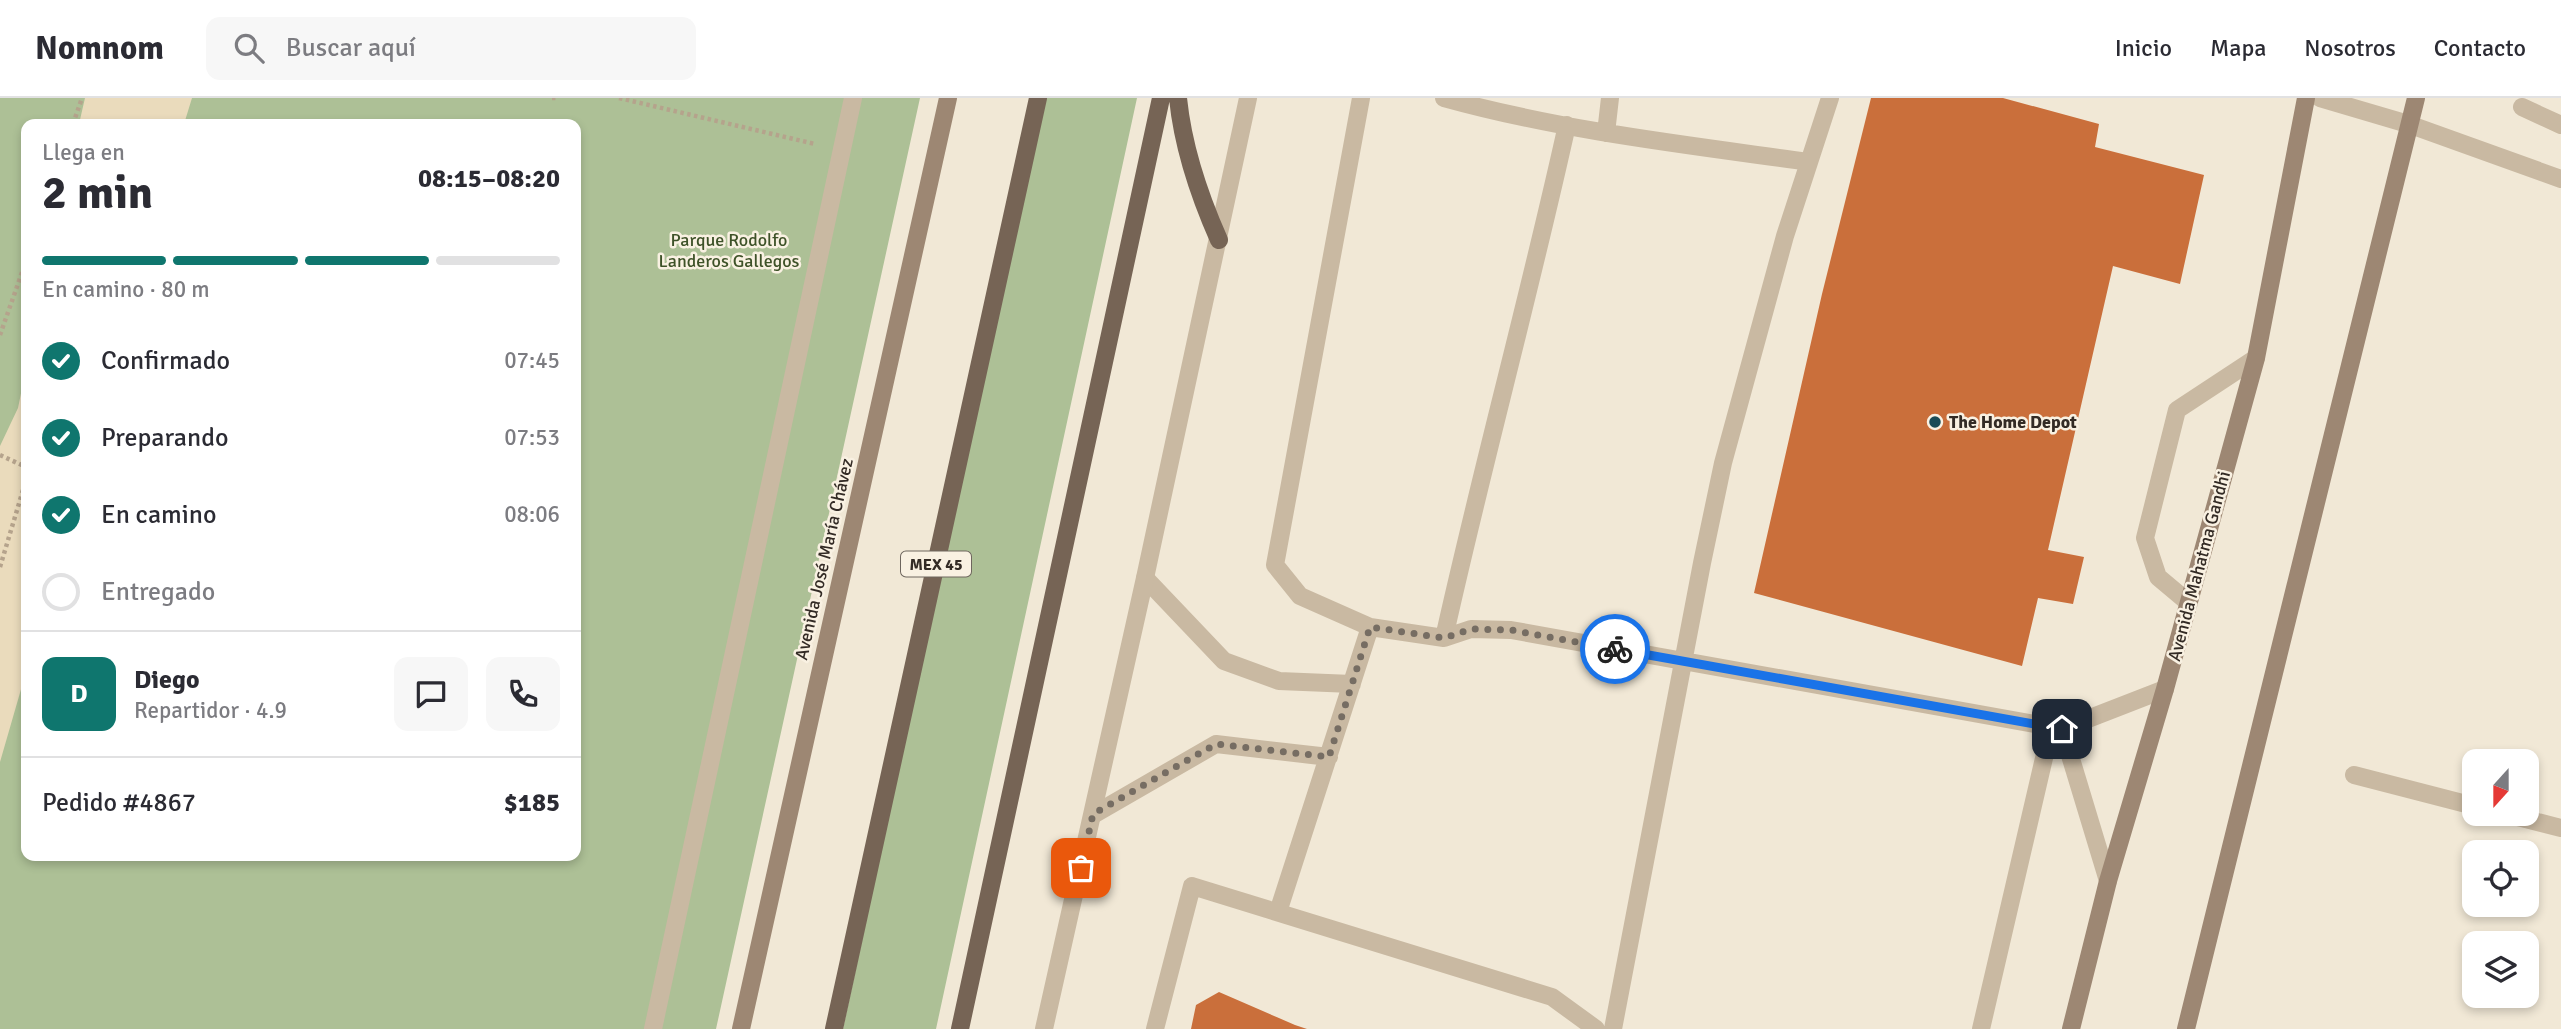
<!DOCTYPE html>
<html lang="es">
<head>
<meta charset="utf-8">
<style>
	:root { --surface:#fff; --page:#f7f7f7; --text:#2b2b33; --muted:#7c7c81; --line:#e1e1e2; --accent:#0f766e }
	body { margin:0; font-family:Signika,sans-serif; background:var(--page); color:var(--text); height:100vh; display:flex; flex-direction:column; font-size:26px; white-space:nowrap }
	* { box-sizing:border-box; margin:0 }
	p { font-size:23px; color:var(--muted) }
	.icon { flex:none; width:38px; height:38px; fill:none; stroke:currentColor; stroke-width:2; stroke-linecap:round; stroke-linejoin:round }
	.map { position:relative; flex:1; overflow:hidden }
	.details { position:absolute; left:21px; top:21px; width:560px; height:742px; display:flex; flex-direction:column; background:var(--surface); border-radius:14px; box-shadow:0 4px 10px #0003 }
	.details>* { flex:none }
	.needle { width:46px; rotate:201deg }
	.controls { position:absolute; left:2462px; top:651px; display:grid; gap:14px }
	.controls a { display:grid; place-items:center; width:77px; height:77px; border-radius:14px; background:var(--surface); box-shadow:0 4px 10px #0003; font-size:35px }
	.pin { position:absolute; display:grid; place-items:center; width:60px; height:60px; color:#fff; margin:-30px; border-radius:14px; box-shadow:0 4px 10px #0006 }
	.courier { position:absolute; display:grid; place-items:center; width:70px; height:70px; margin:-35px; border:5px solid #1a73e8; border-radius:50%; background:#fff; color:#222; box-shadow:0 2px 9px #0007 }
	.headline em { font-style:normal; font-weight:700 }
	.headline div { display:flex; flex-direction:column-reverse }
	.headline { display:flex; align-items:center; justify-content:space-between; height:119px; padding:0 21px }
	h1 { font-size:46px; font-weight:700; line-height:52px }
	.bar { display:grid; grid-template-columns:repeat(4,1fr); gap:10px 7px; align-content:center; height:84px; padding:0 21px }
	.bar i { height:9px; border-radius:5px; background:var(--line) }
	.bar .current { background:var(--accent) }
	.bar p { grid-column:span 4 }
	.line { display:flex; align-items:center; gap:18px; padding:0 21px; border-top:2px solid var(--line) }
	.line div { flex:1 }
	.round { display:grid; place-items:center; flex:none; width:74px; height:74px; border-radius:14px; background:var(--page) }
	ol { padding:0 21px; list-style:none }
	li { display:flex; align-items:center; gap:21px; height:77px }
	li p { margin-inline-start:auto }
	li .icon { padding:7px; border-radius:50%; background:var(--accent); color:#fff; stroke-width:4 }
	li:last-child { color:var(--muted) }
	li i { width:38px; height:38px; border:4px solid var(--line); border-radius:50% }
	header { display:flex; align-items:center; gap:42px; box-sizing:border-box; height:98px; padding:0 35px; background:var(--surface); border-bottom:2px solid var(--line) }
	header strong { font-size:33px }
	nav { display:flex; gap:38px; margin-inline-start:auto; font-size:24px }
	.search { width:490px; height:63px; background:var(--page); display:flex; align-items:center; gap:18px; box-sizing:border-box; padding:0 24px; border-radius:14px; color:var(--muted); font-size:26px }
	.map>svg:first-child { display:block }
	.green { fill:#adc096; fill-rule:evenodd }
	.plaza { fill:#eadbbc }
	.building { fill:#ca6f3b }
	.lines { fill:none; stroke-linecap:round; stroke-linejoin:round }
	.path { stroke:#b5a38c; stroke-width:4.5; stroke-dasharray:3.5 3.5; stroke-linecap:butt }
	.lane { stroke:#c9b9a2; stroke-width:18 }
	.street { stroke:#c9b9a2; stroke-width:18 }
	.secondary { stroke:#9d8773; stroke-width:18 }
	.primary { stroke:#766455; stroke-width:18 }
	.done { stroke:#766d63; stroke-width:7; stroke-dasharray:0 12.6 }
	.route { stroke:#1a73e8; stroke-width:9 }
	.poi-dot { fill:#194b56; stroke:#f9f1e2; stroke-width:2.5 }
	.labels { text-anchor:middle; stroke-width:5; stroke-linejoin:round; paint-order:stroke }
	.shield { fill:#f9f1e2; stroke:#6e665e; stroke-width:2 }
	.shield-label { font-size:16px; font-weight:bold; fill:#332b25 }
	.park-label { font-size:18px; fill:#3e5228; stroke:#f9f1e2 }
	.poi-label { font-size:18px; font-weight:bold; fill:#332b25; stroke:#f9f1e2; text-anchor:start }
	.street-label { font-size:18px; fill:#332b25; stroke:#f9f1e2 }
</style>
</head>
<body>
<header>
<strong>Nomnom</strong>
<div class="search"><svg class="icon" aria-label="search" viewBox="0 0 24 24"><circle cx="10" cy="10" r="6"/><path d="M15 15l6 6"/></svg>Buscar aquí</div>
<nav><a>Inicio</a><a>Mapa</a><a>Nosotros</a><a>Contacto</a></nav>
</header>
<div class="map">
<svg width="2561" height="931" viewBox="0 0 2561 931">
	<rect width="100%" height="100%" fill="#f1e8d6"/>
	<path class="green" d="M 0,0 L 920,0 L 716,931 L 0,931 ZM 26,26 L 576,26 L 576,758 L 26,758 Z
		M 1042,0 L 1137,0 L 936,931 L 843,931 Z"/>
	<path class="plaza" d="M 85,0 L 192,0 L 184,26 L 79,26 Z
		M 26,271 L 26,574 L 0,664 L 0,348 L 18,310 Z"/>
	<path class="building" d="M 1871,0 L 2003,0 L 2099,26 L 2095,49 L 2204,77 L 2180,186 L 2113,168 L 2048,452 L 2084,459 L 2073,506 L 2038,500 L 2022,568 L 1754,495 L 1822,196 Z
		M 1219,894 L 1295,927 L 1307,931 L 1191,931 L 1196,907 Z"/>
	<g class="lines">
		<path class="path" d="M 552,0 L 556,0
			M 619,0 L 815,46
			M 73,26 L 82,0
			M 0,237 L 26,163
			M 0,357 L 26,369
			M 0,469 L 26,382"/>
		<path class="lane" d="M 1361,0 L 1275,467 L 1300,498 L 1370,529
			M 1444,0 C 1563,33 1687,47 1809,64
			M 2522,9 L 2561,27
			M 1606,35 L 1610,0
			M 1145,480 L 1224,563 L 1279,583 L 1352,586
			M 2189,505 L 2158,479 L 2145,440 L 2177,312 L 2256,260
			M 1444,540 C 1482,369 1529,199 1567,27
			M 2062,631 L 2108,783
			M 2354,677 L 2474,708
			M 2506,716 L 2561,730
			M 1093,717 L 1216,646 L 1329,659
			M 1278,814 L 1370,529 L 1444,540 L 1471,531 L 1511,532 L 2062,631 L 2165,591
			M 653,931 L 853,0
			M 1155,931 L 1192,788 L 1552,899 L 1596,931
			M 1613,931 L 1702,465 L 1723,365 L 1785,138 L 1830,0
			M 1981,931 L 2051,630"/>
		<path class="street" d="M 2320,0 L 2408,26 L 2561,81
			M 1044,931 L 1145,480 L 1248,0"/>
		<path class="secondary" d="M 741,931 L 948,0
			M 2071,931 L 2108,783 L 2165,591 L 2256,260 L 2306,0
			M 2186,931 L 2416,0"/>
		<path class="primary" d="M 1178,0 C 1183,50 1199,97 1219,142
			M 834,931 L 1038,0
			M 960,931 L 1161,0"/>
	</g>
	<g class="lines">
		<path class="done" d="M 1081,770 L 1093,716 L 1216,646 L 1329,659 L 1370,529 L 1444,540 L 1471,531 L 1511,532 L 1615,551"/>
		<path class="route" d="M 1615,551 L 2062,631"/>
	</g>
	<circle class="poi-dot" cx="1935" cy="324" r="7"/>
	<g class="labels">
		<rect class="shield" x="901" y="453.5" width="70" height="25" rx="5"/>
		<g class="shield-label">
			<text x="936" y="472">MEX 45</text>
		</g>
		<g class="park-label">
			<text x="729" y="148">Parque Rodolfo<tspan x="729" dy="21">Landeros Gallegos</tspan></text>
		</g>
		<g class="poi-label">
			<text x="1949" y="330">The Home Depot</text>
		</g>
		<g class="street-label">
			<text transform="translate(824 461) rotate(-77)" y="6">Avenida José María Chávez</text>
			<text transform="translate(2199 468) rotate(-75)" y="6">Avenida Mahatma Gandhi</text>
		</g>
	</g>
</svg>
<div class="controls">
<a><svg class="needle" viewBox="-14 -14 28 28"><path d="M0-13l5 13h-10z" fill="#e53935"/><path d="M0 13l5-13h-10z" fill="#7c7c81"/></svg></a>
<a><svg class="icon" aria-label="locate" viewBox="0 0 24 24"><circle cx="12" cy="12" r="6"/><path d="M12 2v4M12 18v4M2 12h4M18 12h4"/></svg></a>
<a><svg class="icon" aria-label="layers" viewBox="0 0 24 24"><path d="M12 4l9 5-9 5-9-5zM3 14l9 5 9-5"/></svg></a>
</div>
<div class="pin" style="left:1081px;top:770px;background:#ea580c"><svg class="icon" aria-label="bag" viewBox="0 0 24 24"><path d="M5 8h14l-1 12H6zM9 8a3 3 0 0 1 6 0"/></svg></div>
<div class="pin" style="left:2062px;top:631px;background:#1f2937"><svg class="icon" aria-label="home" viewBox="0 0 24 24"><path d="M3 11l9-7 9 7M6 9v11h12V9"/></svg></div>
<div class="courier" style="left:1615px;top:551px"><svg class="icon" aria-label="bike" viewBox="0 0 24 24"><circle cx="6" cy="16" r="4"/><circle cx="18" cy="16" r="4"/><path d="M6 16l4-8h5l3 8M10 8l3 8H6M13 5h3"/></svg></div>
<section class="details">
<div class="headline"><div><h1>2 min</h1><p>Llega en</p></div><em>08:15–08:20</em></div>
<div class="bar"><i class="current"></i><i class="current"></i><i class="current"></i><i></i><p>En camino · 80 m</p></div>
<ol>
<li><svg class="icon" aria-label="check" viewBox="0 0 24 24"><path d="M5 12l5 5 9-10"/></svg>Confirmado<p>07:45</p></li>
<li><svg class="icon" aria-label="check" viewBox="0 0 24 24"><path d="M5 12l5 5 9-10"/></svg>Preparando<p>07:53</p></li>
<li><svg class="icon" aria-label="check" viewBox="0 0 24 24"><path d="M5 12l5 5 9-10"/></svg>En camino<p>08:06</p></li>
<li><i></i>Entregado</li>
</ol>
<div class="line" style="height:126px"><b class="round" style="background:var(--accent);color:#fff">D</b><div><b>Diego</b><p>Repartidor · 4.9</p></div><a class="round"><svg class="icon" aria-label="chat" viewBox="0 0 24 24"><path d="M4 5h16v11H9l-5 4z"/></svg></a><a class="round"><svg class="icon" aria-label="phone" viewBox="0 0 24 24"><path d="M5 4h4l2 5-3 2q2 4 5 5l2-3 5 2v4C11 20 4 13 5 4z"/></svg></a></div>
<div class="line" style="height:91px"><div>Pedido #4867</div><b>$185</b></div>
</section>
</div>
</body>
</html>
